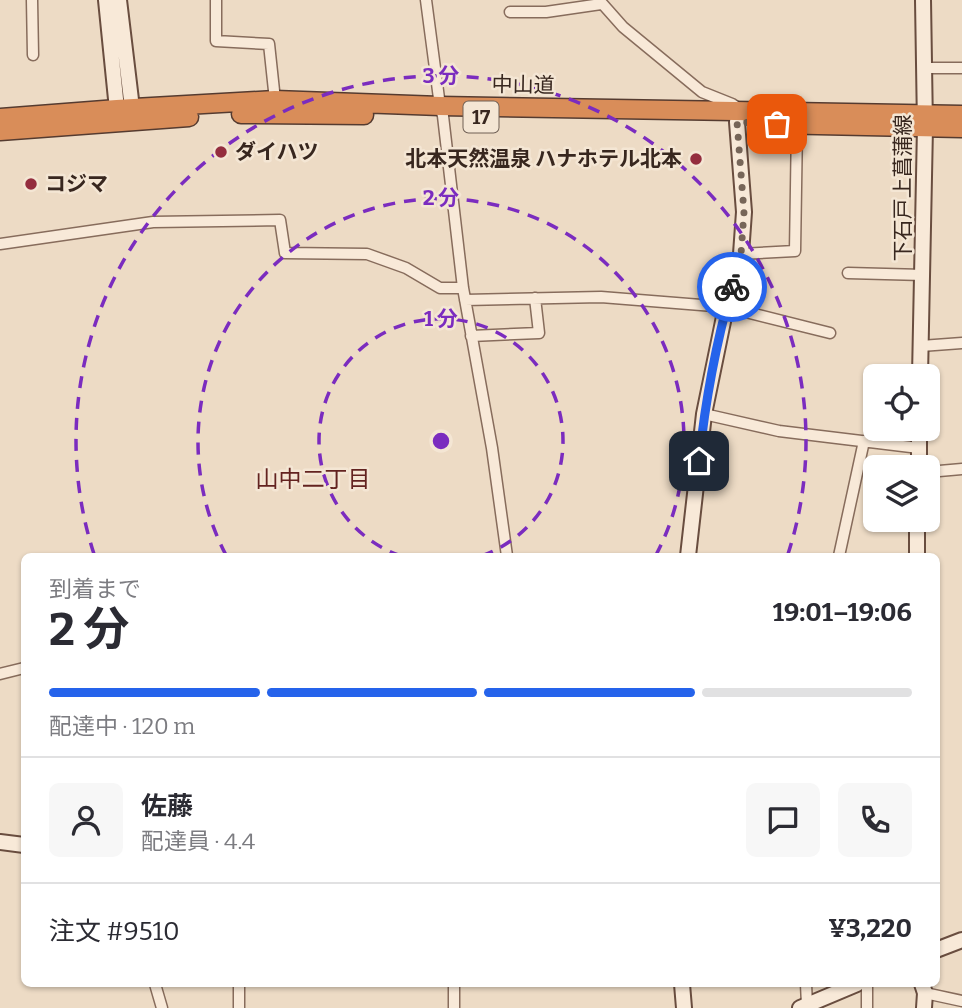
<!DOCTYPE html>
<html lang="ja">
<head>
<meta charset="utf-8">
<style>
	:root { --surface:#fff; --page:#f7f7f7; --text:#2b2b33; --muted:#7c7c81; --line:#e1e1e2; --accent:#2563eb }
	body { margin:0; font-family:Bitter,"Noto Sans JP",serif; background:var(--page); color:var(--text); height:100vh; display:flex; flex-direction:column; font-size:26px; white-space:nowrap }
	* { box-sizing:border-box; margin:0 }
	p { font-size:23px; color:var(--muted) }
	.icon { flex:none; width:38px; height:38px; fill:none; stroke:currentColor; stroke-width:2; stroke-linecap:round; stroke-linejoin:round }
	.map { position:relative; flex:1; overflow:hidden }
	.details { position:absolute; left:21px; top:553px; width:919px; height:434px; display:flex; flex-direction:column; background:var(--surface); border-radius:10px; box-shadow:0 2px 5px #0004 }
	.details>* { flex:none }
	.buttons { position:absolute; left:863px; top:364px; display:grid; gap:14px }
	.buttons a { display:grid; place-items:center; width:77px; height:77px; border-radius:10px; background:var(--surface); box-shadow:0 2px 5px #0004; font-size:35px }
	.pin { position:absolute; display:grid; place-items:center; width:60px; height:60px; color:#fff; margin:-30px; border-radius:14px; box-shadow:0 4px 10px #0006 }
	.courier { position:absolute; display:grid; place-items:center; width:70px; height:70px; margin:-35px; border:5px solid #2563eb; border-radius:50%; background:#fff; color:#222; box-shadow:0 2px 9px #0007 }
	.head em { font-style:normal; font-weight:700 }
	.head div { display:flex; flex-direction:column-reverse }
	.head { display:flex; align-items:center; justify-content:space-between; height:119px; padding:0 28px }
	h1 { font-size:46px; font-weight:700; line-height:52px }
	.bar { display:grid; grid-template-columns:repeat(4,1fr); gap:10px 7px; align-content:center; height:84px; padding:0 28px }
	.bar i { height:9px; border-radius:5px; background:var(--line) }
	.bar .active { background:var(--accent) }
	.bar p { grid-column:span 4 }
	.line { display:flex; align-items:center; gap:18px; padding:0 28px; border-top:2px solid var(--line) }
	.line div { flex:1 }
	.round { display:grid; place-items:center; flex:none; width:74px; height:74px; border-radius:10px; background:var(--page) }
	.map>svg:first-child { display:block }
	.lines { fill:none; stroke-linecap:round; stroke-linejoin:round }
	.street-casing { stroke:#876c5c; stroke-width:13 }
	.secondary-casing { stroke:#694d3f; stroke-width:18 }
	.highway-casing { stroke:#553b30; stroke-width:21 }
	.street { stroke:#f8e9d8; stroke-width:10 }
	.secondary { stroke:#f8e9d8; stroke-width:14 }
	.highway { stroke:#d98d59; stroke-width:18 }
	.done { stroke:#776659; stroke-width:7; stroke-dasharray:0 12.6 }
	.route { stroke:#2563eb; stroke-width:9 }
	.ring { fill:none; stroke:#7b2cbf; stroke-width:3.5; stroke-dasharray:12 9 }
	.poi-dot { fill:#942d3e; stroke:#f4e6d4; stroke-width:2.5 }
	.labels { text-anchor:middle; stroke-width:5; stroke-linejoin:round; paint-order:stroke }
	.shield { fill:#f4e6d4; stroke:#706055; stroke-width:2 }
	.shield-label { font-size:19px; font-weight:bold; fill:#38271f }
	.street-label { font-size:21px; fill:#38271f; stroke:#f4e6d4 }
	.poi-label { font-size:21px; font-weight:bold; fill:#38271f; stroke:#f4e6d4; text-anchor:start }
	.neighbourhood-label { font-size:23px; fill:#632320; stroke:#f4e6d4 }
	.centre { fill:#7b2cbf; stroke:#f4e6d4; stroke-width:3.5 }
	.ring-label { font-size:21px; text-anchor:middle; font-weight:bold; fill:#7b2cbf; stroke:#f4e6d4; stroke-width:5; stroke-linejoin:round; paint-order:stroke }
</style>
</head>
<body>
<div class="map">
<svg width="962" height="1008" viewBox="0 0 962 1008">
	<rect width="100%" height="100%" fill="#eddbc5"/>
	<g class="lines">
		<g class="street-casing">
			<path id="street" d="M 32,0 L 33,55
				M 216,0 L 216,41 L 269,44 L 275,100
				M 426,0 L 440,106 L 443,116 L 463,288 L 492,448 L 507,556
				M 599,0 L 623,27 L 702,92 L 732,104 L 738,108
				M 510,12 L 546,12 L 601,4
				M 925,68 L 962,68
				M 0,244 L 153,222 L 280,220 L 285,253 L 367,254 L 406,268 L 440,288 L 463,288
				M 741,254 L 795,251 L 797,125
				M 848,273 L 923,275
				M 465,300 L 601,297 L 726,307 L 830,333
				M 471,336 L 539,333 L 535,298
				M 921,346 L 962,343
				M 704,414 L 779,431 L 919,448
				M 928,472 L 962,469
				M 839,556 L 864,441
				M 0,674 L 24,668
				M 155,984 L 162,1008
				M 454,984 L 454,1008
				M 806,984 L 807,1005
				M 867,984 L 867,1008
				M 925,993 L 962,1001
				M 239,1008 L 239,984"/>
		</g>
		<g class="secondary-casing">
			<path id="secondary" d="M 106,0 L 117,109 L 127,121 L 132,108 L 119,0
				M 920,376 L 925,127 L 923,0
				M 919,467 L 919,429
				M 688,556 L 704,414 L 726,307 L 741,254 L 744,212 L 737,122
				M 917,556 L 917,520
				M 0,842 L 24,845
				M 936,950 L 962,940
				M 682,984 L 684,1008
				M 922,984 L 925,993 L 924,1008
				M 800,1008 L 857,984"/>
		</g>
		<g class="highway-casing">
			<path id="highway" d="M 241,114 L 364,115
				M 0,118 L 117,109 L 275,100 L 440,106 L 962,115
				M 770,124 L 962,128
				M 0,131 L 189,117"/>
		</g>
		<use href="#street" class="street"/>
		<use href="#secondary" class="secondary"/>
		<use href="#highway" class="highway"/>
	</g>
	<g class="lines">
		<path class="done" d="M 732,287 L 741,254 L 744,212 L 737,122 L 777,124"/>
		<path class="route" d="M 699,461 C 705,403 716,343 732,287"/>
	</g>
	<g class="ring">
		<path d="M401 556A122 122 0 1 1 481 556"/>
		<path d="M226 555A243 243 0 1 1 656 555"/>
		<path d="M94 554A365 365 0 1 1 788 554"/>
	</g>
	<g class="poi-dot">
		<circle cx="221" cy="152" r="7"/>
		<circle cx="696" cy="159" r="7"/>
		<circle cx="31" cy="184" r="7"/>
	</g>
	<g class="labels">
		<rect class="shield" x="463.5" y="101.5" width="35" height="31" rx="5"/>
		<g class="shield-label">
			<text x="481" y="124">17</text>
		</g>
		<g class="street-label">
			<text transform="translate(523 85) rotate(1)" y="7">中山道</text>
			<text transform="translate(903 188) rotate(-90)" y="7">下石戸上菖蒲線</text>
		</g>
		<g class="poi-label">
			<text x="235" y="159">ダイハツ</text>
			<text x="682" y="166" text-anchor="end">北本天然温泉 ハナホテル北本</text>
			<text x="45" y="191">コジマ</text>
		</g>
		<g class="neighbourhood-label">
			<text x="313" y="487">山中二丁目</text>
		</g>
	</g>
	<circle cx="441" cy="441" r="10" class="centre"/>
	<g class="ring-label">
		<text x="441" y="83">3 分</text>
		<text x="441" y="205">2 分</text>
		<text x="441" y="326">1 分</text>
	</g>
</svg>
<div class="buttons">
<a><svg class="icon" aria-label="locate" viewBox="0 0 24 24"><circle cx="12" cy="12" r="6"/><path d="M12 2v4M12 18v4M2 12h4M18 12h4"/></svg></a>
<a><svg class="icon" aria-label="layers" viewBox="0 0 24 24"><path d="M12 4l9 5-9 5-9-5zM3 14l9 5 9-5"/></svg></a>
</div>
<div class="pin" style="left:777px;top:124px;background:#ea580c"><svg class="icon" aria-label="bag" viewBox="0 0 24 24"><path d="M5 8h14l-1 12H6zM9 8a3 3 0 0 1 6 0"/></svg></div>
<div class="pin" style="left:699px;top:461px;background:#1f2937"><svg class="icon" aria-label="home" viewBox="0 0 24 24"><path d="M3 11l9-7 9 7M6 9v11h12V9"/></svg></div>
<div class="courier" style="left:732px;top:287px"><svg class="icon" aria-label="bike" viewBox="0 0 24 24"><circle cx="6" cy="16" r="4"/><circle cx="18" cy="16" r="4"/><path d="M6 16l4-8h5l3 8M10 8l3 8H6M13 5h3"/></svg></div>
<section class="details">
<div class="head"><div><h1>2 分</h1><p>到着まで</p></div><em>19:01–19:06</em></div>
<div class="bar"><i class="active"></i><i class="active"></i><i class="active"></i><i></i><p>配達中 · 120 m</p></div>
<div class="line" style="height:126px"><a class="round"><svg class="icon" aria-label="person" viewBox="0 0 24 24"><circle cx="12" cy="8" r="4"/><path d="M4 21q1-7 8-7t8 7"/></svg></a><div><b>佐藤</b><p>配達員 · 4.4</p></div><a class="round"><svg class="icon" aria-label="chat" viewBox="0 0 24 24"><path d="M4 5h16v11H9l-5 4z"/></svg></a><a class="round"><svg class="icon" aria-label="phone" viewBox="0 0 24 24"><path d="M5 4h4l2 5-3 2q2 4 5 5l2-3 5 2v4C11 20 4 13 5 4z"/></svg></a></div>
<div class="line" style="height:91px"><div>注文 #9510</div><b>¥3,220</b></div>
</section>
</div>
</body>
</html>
